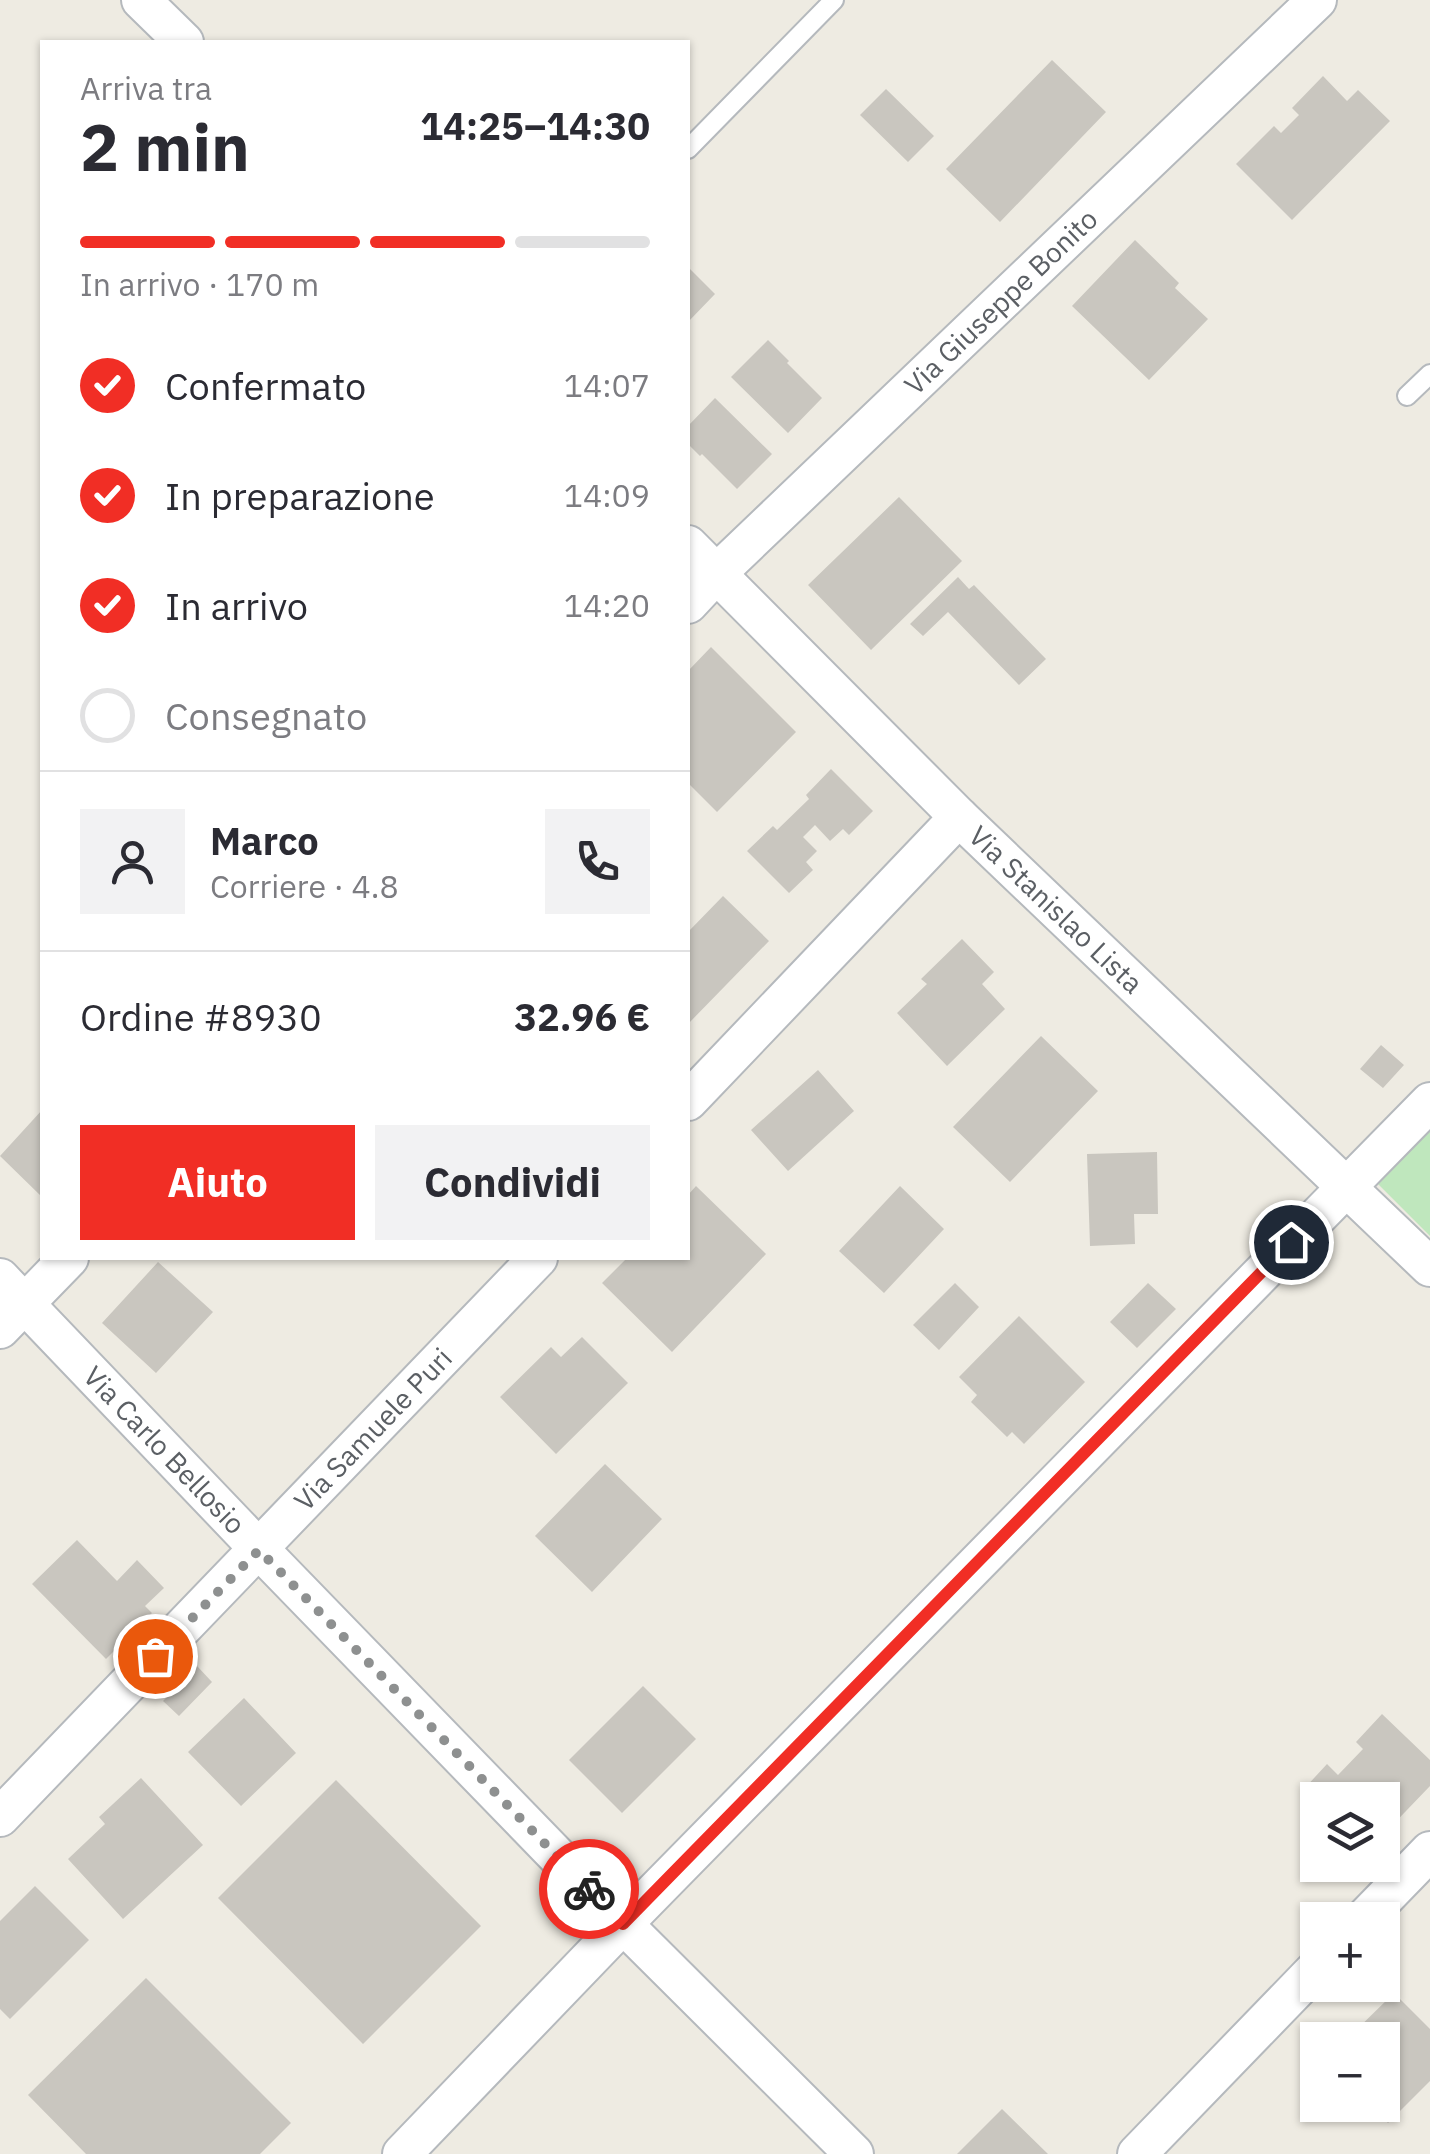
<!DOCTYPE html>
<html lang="it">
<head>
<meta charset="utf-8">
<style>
	:root { --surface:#fff; --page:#f2f2f3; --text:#2b2b33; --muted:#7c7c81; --line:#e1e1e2; --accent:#f12e25 }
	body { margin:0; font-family:"IBM Plex Sans",sans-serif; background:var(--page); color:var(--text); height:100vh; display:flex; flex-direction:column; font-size:38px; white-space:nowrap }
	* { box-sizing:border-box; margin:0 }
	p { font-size:32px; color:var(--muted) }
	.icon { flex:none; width:55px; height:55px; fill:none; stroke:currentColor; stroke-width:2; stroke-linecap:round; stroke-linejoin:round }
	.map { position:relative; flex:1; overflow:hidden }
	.panel { position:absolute; left:40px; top:40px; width:650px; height:1220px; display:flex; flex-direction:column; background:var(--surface); border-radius:0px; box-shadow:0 2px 8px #0004 }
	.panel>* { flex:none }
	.tools { position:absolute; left:1300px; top:1782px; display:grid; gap:20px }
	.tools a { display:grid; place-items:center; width:100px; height:100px; border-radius:0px; background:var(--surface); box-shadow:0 2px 8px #0004; font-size:50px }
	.pin { position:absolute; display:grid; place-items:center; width:85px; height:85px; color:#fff; margin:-42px; border:5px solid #fff; border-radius:50%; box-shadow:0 2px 10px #0007 }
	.courier { position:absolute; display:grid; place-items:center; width:100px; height:100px; margin:-50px; border:8px solid #f12e25; border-radius:50%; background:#fff; color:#222; box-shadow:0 2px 12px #0007 }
	.summary em { font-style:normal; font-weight:700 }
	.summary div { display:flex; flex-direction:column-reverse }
	.summary { display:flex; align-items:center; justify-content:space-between; height:170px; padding:0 40px }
	h1 { font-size:65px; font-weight:700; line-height:75px }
	.bar { display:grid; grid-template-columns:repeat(4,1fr); gap:15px 10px; align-content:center; height:120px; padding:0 40px }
	.bar i { height:12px; border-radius:8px; background:var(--line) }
	.bar .active { background:var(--accent) }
	.bar p { grid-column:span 4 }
	.line { display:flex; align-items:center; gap:25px; padding:0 40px; border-top:2px solid var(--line) }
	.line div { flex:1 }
	.round { display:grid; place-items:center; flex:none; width:105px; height:105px; border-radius:0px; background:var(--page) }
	ol { padding:0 40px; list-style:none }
	li { display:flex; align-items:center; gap:30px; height:110px }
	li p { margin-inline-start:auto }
	li .icon { padding:10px; border-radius:50%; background:var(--accent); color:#fff; stroke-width:4 }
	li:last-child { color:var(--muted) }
	li i { width:55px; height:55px; border:5px solid var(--line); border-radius:50% }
	.button { display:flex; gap:20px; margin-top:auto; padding:20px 40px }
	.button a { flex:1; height:115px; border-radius:0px; background:var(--accent); color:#fff; font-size:40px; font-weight:700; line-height:115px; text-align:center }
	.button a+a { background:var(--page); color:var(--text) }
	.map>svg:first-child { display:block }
	.green { fill:#bfe7bd }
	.building { fill:#c9c6bf }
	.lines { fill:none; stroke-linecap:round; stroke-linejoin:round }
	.service-casing { stroke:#b5b9bd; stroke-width:22 }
	.minor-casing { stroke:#b5b9bd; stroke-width:42 }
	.service { stroke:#fff; stroke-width:18 }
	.minor { stroke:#fff; stroke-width:38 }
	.done { stroke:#8e9090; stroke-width:10; stroke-dasharray:0 18 }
	.route { stroke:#f12e25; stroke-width:12 }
	.labels { text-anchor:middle; stroke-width:9; stroke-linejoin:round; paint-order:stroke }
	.street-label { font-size:28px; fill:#5b5f64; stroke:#fff }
</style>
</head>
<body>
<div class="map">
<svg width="1430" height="2154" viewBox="0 0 1430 2154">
	<rect width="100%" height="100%" fill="#eeebe2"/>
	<path class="green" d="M 1430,1122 L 1430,1236 L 1373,1179 Z"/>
	<path class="building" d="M 1052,60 L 1106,112 L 1000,222 L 946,169 Z
		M 1323,76 L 1347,101 L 1358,90 L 1390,121 L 1292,220 L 1236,164 L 1274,126 L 1281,133 L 1299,115 L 1292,108 Z
		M 886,89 L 934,136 L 908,162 L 860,115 Z
		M 1135,240 L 1179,283 L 1175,288 L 1208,319 L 1149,380 L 1072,306 Z
		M 688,267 L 715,294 L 688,322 Z
		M 768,340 L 789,361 L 787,363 L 822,398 L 788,433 L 731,377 Z
		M 715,398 L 772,454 L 737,489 L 702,454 L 700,456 L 688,444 L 688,426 Z
		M 899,497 L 962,561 L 871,650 L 808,585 Z
		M 958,577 L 969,589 L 974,585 L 1046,659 L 1019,685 L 948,612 L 923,636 L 910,624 Z
		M 711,647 L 796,732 L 717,812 L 688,783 L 688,671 Z
		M 831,769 L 873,811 L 849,835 L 843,829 L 830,841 L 815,825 L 803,837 L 817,851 L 806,862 L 813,870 L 789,893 L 747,851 L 773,826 L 777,830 L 809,799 L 806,795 Z
		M 723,896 L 769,941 L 688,1024 L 688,932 Z
		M 962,939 L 994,972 L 982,984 L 1005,1009 L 947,1066 L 897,1013 L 927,984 L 921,979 Z
		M 1041,1036 L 1098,1091 L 1010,1182 L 953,1127 Z
		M 1381,1045 L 1404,1065 L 1383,1088 L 1360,1069 Z
		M 818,1070 L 854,1111 L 788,1171 L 751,1130 Z
		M 42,1110 L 42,1197 L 0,1156 Z
		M 1157,1152 L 1158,1214 L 1134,1214 L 1135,1244 L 1090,1246 L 1087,1154 Z
		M 696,1186 L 766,1254 L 672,1352 L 602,1283 L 627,1258 L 688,1258 L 688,1195 Z
		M 900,1186 L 944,1229 L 884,1293 L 839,1251 Z
		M 158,1262 L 213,1312 L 156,1373 L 102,1323 Z
		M 955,1283 L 979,1307 L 939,1350 L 913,1325 Z
		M 1148,1283 L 1176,1309 L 1137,1348 L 1110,1322 Z
		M 1019,1316 L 1085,1382 L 1024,1444 L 1012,1432 L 1007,1437 L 971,1402 L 977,1395 L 959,1377 Z
		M 582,1337 L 628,1383 L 556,1454 L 500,1397 L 551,1347 L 561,1357 Z
		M 605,1464 L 662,1519 L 592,1592 L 535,1536 Z
		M 77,1540 L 117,1581 L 137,1560 L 164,1588 L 145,1606 L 152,1613 L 106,1659 L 32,1584 Z
		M 197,1666 L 212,1682 L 179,1716 L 163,1701 Z
		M 643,1686 L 696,1739 L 622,1813 L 569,1760 Z
		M 244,1698 L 296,1753 L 241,1806 L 188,1752 Z
		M 1382,1714 L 1430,1760 L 1430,1786 L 1382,1836 L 1382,1800 L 1318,1800 L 1318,1804 L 1303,1790 L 1327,1764 L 1338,1775 L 1363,1749 L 1356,1742 Z
		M 141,1778 L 203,1845 L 123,1919 L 68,1859 L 105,1824 L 99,1817 Z
		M 336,1780 L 481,1926 L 363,2044 L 218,1898 Z
		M 35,1886 L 89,1940 L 10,2019 L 0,2009 L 0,1921 Z
		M 146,1978 L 291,2123 L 260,2154 L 86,2154 L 28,2095 Z
		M 1394,1993 L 1430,2029 L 1430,2081 L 1388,2123 L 1371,2105 L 1382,2105 L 1382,2040 L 1346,2040 Z
		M 1002,2109 L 1048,2154 L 957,2154 Z"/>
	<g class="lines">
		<g class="service-casing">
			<path id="service" d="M 688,149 L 834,0
				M 1407,396 L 1430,374"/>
		</g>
		<g class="minor-casing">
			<g id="minor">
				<path d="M 141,0 L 184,42"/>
				<path id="s1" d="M 688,545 L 959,817 L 1430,1267"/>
				<path id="s2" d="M 688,604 L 716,574 L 1317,0"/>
				<path d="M 688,1101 L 959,817"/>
				<path id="s3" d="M 0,1278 L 259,1549 L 623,1924 L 854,2154"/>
				<path d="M 0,1329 L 69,1258"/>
				<path id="s4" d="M 0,1817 L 538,1258"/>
				<path d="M 1363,1920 L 1430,1851"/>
				<path d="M 402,2154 L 623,1924 L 1430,1102"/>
				<path d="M 1137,2154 L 1318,1967"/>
			</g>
		</g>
		<use href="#service" class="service"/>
		<use href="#minor" class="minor"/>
	</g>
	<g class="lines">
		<path class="done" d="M 155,1656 L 259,1550 L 589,1889"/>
		<path class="route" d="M 589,1889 L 623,1924 L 1291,1242"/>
	</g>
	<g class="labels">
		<g class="street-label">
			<text dy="10" stroke="none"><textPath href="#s2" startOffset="435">Via Giuseppe Bonito</textPath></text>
			<text dy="10" stroke="none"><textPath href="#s1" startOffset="518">Via Stanislao Lista</textPath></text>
			<text dy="10" stroke="none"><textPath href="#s4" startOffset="538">Via Samuele Puri</textPath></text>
			<text dy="10" stroke="none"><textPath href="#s3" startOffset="238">Via Carlo Bellosio</textPath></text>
		</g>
	</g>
</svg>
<div class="tools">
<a><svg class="icon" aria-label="layers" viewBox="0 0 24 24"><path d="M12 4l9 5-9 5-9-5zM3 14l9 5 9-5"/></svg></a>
<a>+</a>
<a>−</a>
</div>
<div class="pin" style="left:155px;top:1656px;background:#ea580c"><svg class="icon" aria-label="bag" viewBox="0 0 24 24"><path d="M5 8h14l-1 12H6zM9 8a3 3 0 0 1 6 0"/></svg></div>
<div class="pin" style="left:1291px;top:1242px;background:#1f2937"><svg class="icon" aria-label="home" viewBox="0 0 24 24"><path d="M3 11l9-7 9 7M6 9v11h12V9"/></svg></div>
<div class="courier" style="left:589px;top:1889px"><svg class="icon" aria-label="bike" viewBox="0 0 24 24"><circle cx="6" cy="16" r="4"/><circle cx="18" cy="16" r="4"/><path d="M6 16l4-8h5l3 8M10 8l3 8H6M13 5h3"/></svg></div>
<section class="panel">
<div class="summary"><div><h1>2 min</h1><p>Arriva tra</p></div><em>14:25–14:30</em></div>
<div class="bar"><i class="active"></i><i class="active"></i><i class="active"></i><i></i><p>In arrivo · 170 m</p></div>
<ol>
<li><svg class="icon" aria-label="check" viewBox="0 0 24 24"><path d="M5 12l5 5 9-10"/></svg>Confermato<p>14:07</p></li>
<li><svg class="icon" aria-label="check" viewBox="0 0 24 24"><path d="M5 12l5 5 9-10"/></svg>In preparazione<p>14:09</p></li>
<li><svg class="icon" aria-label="check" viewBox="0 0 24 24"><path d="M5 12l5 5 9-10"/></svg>In arrivo<p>14:20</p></li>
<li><i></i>Consegnato</li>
</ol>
<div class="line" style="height:180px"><a class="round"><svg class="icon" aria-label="person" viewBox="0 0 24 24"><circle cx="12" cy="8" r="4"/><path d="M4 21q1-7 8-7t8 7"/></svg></a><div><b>Marco</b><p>Corriere · 4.8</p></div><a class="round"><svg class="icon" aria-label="phone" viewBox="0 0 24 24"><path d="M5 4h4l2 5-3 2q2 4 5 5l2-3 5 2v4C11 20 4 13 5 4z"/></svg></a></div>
<div class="line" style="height:130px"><div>Ordine #8930</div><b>32.96 €</b></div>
<div class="button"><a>Aiuto</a><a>Condividi</a></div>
</section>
</div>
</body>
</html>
